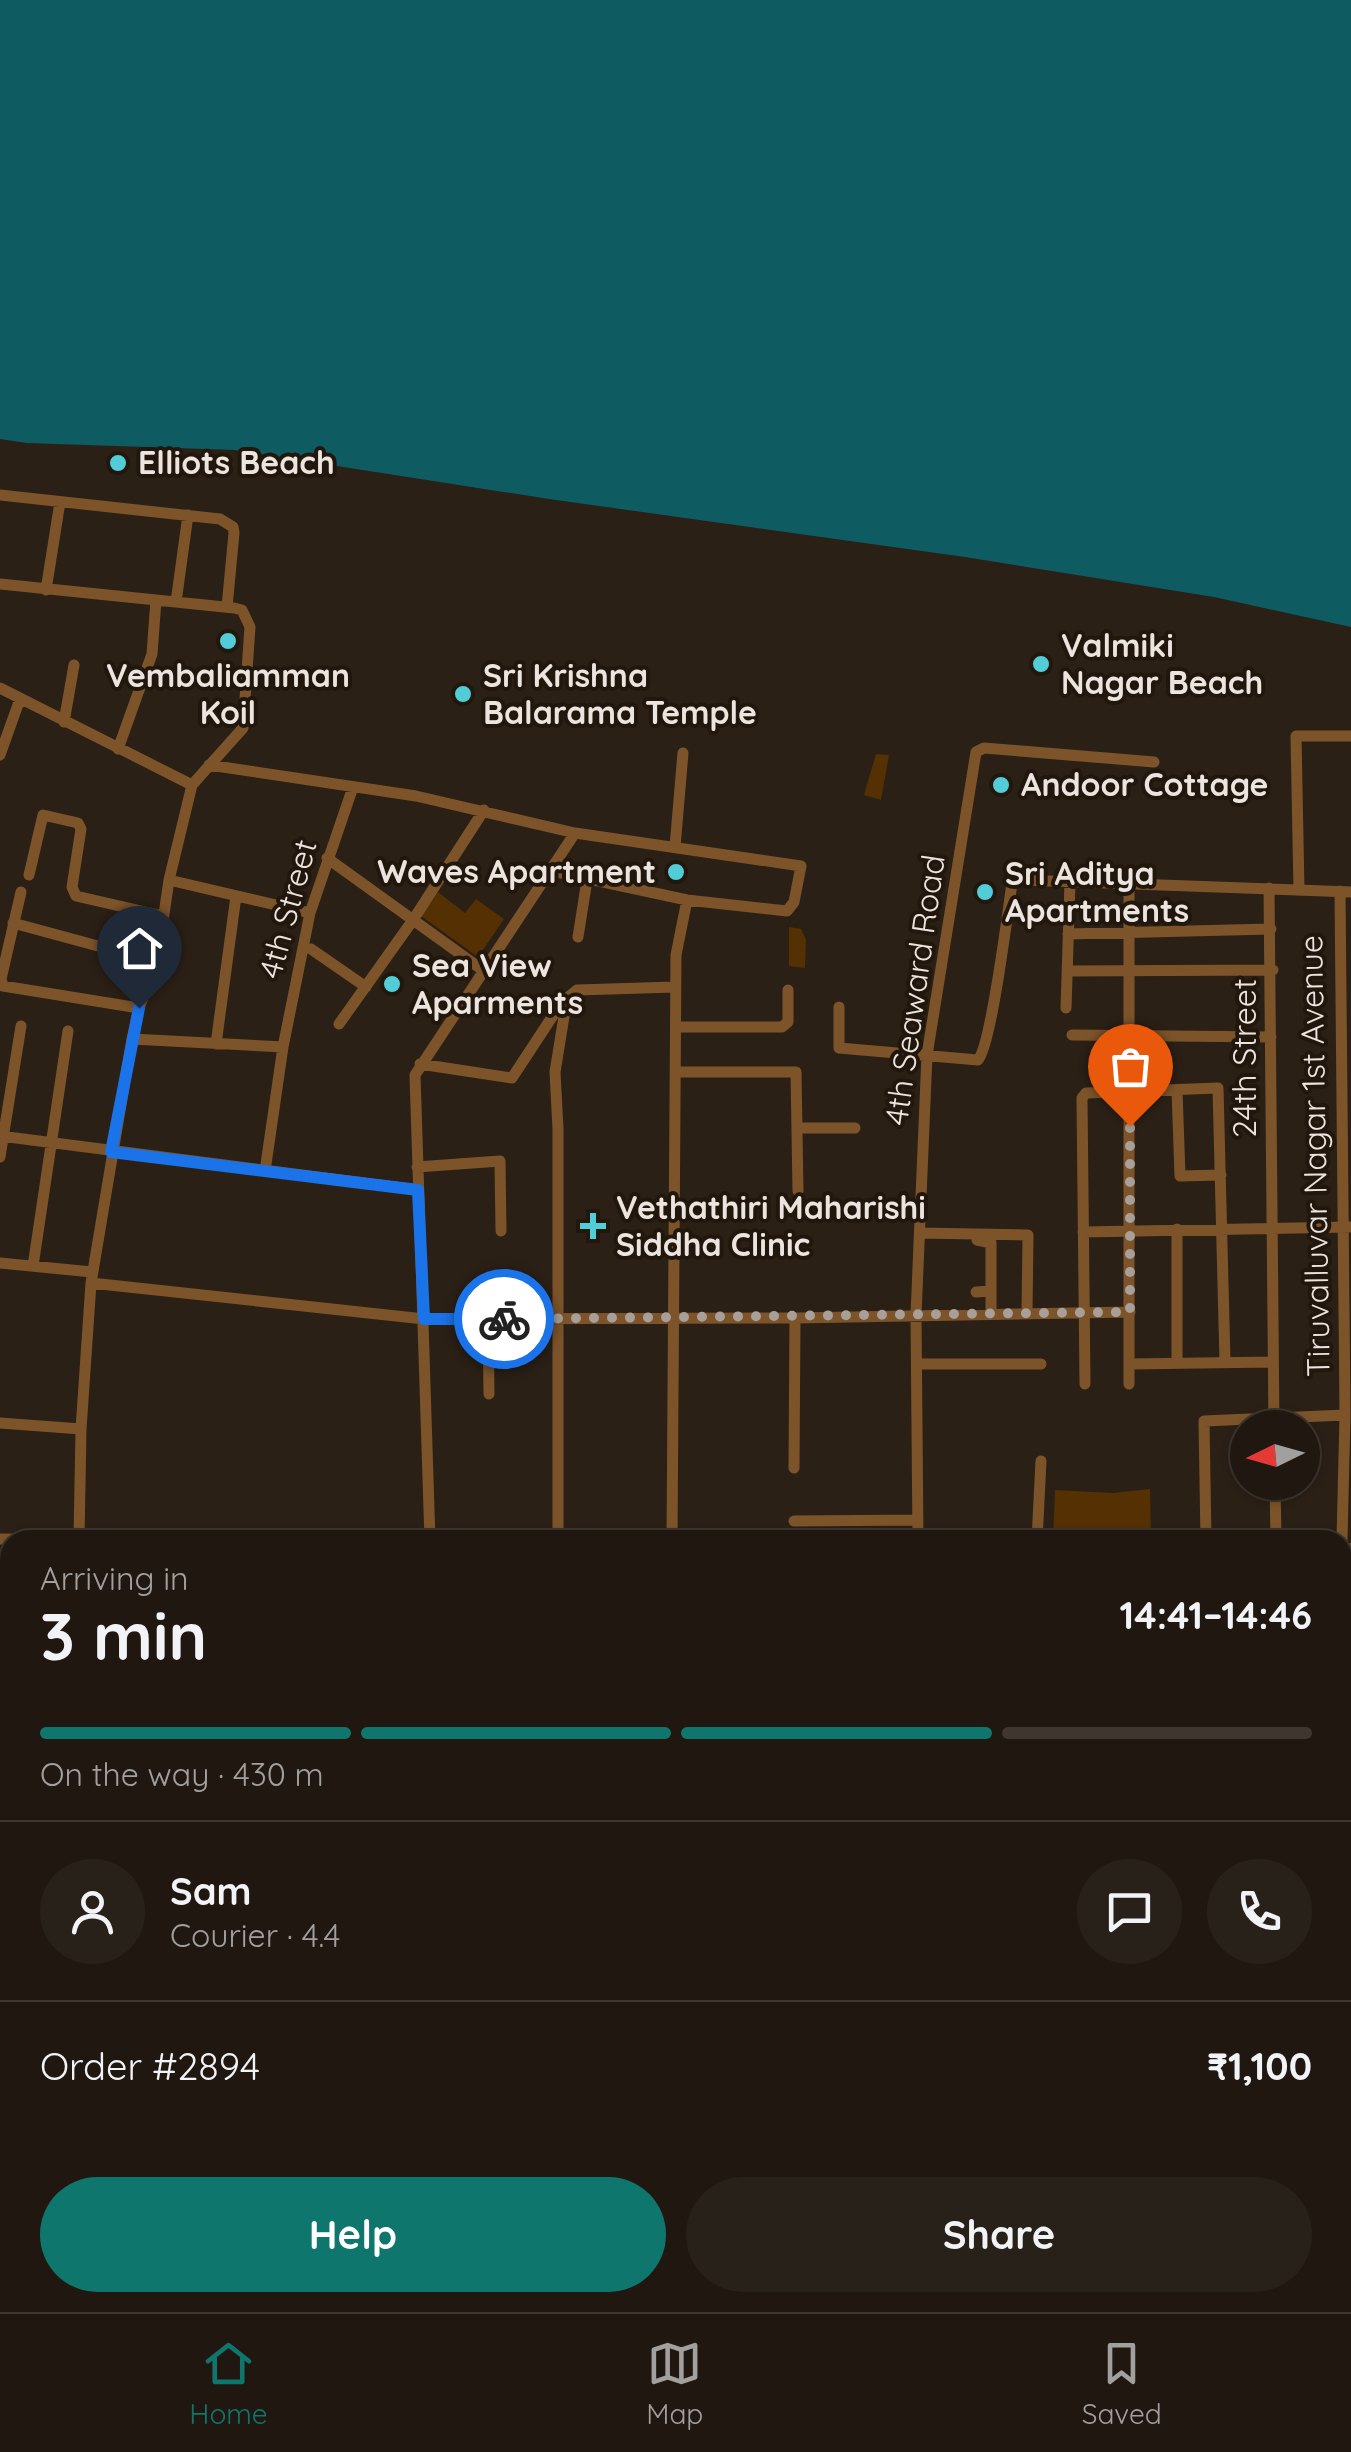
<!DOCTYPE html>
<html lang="en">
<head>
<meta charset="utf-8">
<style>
	:root { --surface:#201810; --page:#282119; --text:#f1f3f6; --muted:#a2a09f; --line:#3d3730; --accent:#0f766e }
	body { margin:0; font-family:Quicksand,sans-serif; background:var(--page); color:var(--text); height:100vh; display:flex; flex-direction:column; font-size:38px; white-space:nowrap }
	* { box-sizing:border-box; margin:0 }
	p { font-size:32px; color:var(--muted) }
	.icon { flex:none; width:55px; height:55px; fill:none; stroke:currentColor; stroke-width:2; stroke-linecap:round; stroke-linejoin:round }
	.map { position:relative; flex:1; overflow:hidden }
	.details { position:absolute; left:0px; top:1530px; width:1352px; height:782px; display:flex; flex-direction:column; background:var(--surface); border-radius:30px 30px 0 0; box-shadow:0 2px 8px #0004,0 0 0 2px var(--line) }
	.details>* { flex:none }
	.needle { width:65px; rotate:265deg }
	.controls { position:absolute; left:1230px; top:1410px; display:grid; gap:20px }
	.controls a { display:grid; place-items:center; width:90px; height:90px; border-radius:50%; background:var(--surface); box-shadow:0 2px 8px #0004,0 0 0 2px var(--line); font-size:50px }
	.pin { position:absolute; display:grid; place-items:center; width:85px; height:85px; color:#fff; margin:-102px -42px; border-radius:50% 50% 50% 0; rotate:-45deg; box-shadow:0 0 10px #0007 }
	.pin .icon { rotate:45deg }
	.courier { position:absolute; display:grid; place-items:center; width:100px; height:100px; margin:-50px; border:8px solid #1a73e8; border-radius:50%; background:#fff; color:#222; box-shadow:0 2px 12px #0007 }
	.summary em { font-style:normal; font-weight:700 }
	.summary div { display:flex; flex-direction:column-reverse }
	.summary { display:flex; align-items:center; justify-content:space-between; height:170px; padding:0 40px }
	h1 { font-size:65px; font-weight:700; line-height:75px }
	.bar { display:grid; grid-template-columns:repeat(4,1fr); gap:15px 10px; align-content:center; height:120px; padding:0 40px }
	.bar i { height:12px; border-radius:8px; background:var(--line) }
	.bar .on { background:var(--accent) }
	.bar p { grid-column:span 4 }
	.line { display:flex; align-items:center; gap:25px; padding:0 40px; border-top:2px solid var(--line) }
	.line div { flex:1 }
	.round { display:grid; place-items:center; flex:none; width:105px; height:105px; border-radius:52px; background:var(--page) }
	.button { display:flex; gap:20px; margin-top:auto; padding:20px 40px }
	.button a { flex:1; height:115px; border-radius:60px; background:var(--accent); color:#fff; font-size:40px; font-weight:700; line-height:115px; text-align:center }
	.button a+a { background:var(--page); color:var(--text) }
	.tab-bar { display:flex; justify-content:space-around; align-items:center; height:140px; border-top:2px solid var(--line); background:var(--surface); font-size:28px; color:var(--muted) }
	.tab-bar a { display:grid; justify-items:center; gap:5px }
	.tab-bar .on { color:var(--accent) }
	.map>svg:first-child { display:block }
	.green { fill:#543003 }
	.water { fill:#0e5c62 }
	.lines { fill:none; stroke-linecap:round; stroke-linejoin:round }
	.minor { stroke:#7d542a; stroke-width:11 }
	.tertiary { stroke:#7d542a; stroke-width:14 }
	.primary { stroke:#d88311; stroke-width:18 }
	.done { stroke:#a89f98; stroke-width:10; stroke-dasharray:0 18 }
	.route { stroke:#1a73e8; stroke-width:12 }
	.poi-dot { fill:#52ccd6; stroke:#21170d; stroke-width:4 }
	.labels { text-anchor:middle; stroke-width:8; stroke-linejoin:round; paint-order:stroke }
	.poi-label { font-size:32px; font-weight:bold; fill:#ece4de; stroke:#21170d; text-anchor:start }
	.street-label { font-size:32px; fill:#ece4de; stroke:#21170d }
</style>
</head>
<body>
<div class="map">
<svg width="1351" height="2312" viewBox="0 0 1351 2312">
	<rect width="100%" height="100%" fill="#2b2016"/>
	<path class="green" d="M 876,754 L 889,755 L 881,800 L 864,795 Z
		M 438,892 L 465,913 L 476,899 L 504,919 L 478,957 L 421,916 Z
		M 789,927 L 801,929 L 806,940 L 805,968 L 789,966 Z
		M 1150,1489 L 1151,1540 L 1053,1540 L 1055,1490 L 1113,1493 Z"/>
	<path class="water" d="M 0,0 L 1351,0 L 1351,627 L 1214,597 L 965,557 L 549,499 L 235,450 L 27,443 L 0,439 Z
		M 0,1698 L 10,1698 L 10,1844 L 0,1844 Z"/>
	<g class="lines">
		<path class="minor" d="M 0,495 L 220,519 L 233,527 L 234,533 L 227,607
			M 0,584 L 234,608 L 242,610 L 250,627 L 243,728 L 192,785 L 169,880 L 157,962 L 139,1008 L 132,1039 L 91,1283 L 81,1429 L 79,1540
			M 46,590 L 60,502
			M 176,602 L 188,515
			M 0,688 L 192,785
			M 64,722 L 74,665
			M 118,749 L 152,654 L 156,600
			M 0,755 L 20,699
			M 209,765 L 416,796 L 575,833 L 801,866 L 794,902 L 787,911 L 687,900 L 552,871
			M 675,847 L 683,753
			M 327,858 L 484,971
			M 29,875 L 43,815 L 78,823 L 81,829 L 72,887 L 76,896 L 163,916
			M 169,880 L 310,913
			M 1022,880 L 1351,892
			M 1269,888 L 1274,1428
			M 1299,890 L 1296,736 L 1351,736
			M 1340,891 L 1345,1415 L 1342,1540
			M 21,892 L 1,979 L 3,986 L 139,1008
			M 13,923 L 157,962
			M 1068,934 L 1271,929
			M 578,937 L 587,880
			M 311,949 L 366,987
			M 1067,971 L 1273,970
			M 839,1007 L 839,1048 L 978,1060 C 992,1044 1008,907 1013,877
			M 1066,1008 L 1070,882
			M 339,1024 L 413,920 L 484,810
			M 677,1027 L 782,1027 L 788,1022 L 788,990
			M 1072,1035 L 1271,1037
			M 132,1039 L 283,1047
			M 216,1044 L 236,896
			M 420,1064 L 512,1078 L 556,1011
			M 677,1072 L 796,1072 L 798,1191
			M 1177,1090 L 1180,1176 L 1221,1175
			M 798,1128 L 855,1128
			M 0,1136 L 418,1190
			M 0,1157 L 21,1026
			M 417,1167 L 500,1161 L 501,1231
			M 265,1171 L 283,1047 L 310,913 L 353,787
			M 1083,1232 L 1349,1227
			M 920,1233 L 1028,1235 L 1027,1313
			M 977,1240 L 991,1243 L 991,1314
			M 0,1263 L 92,1272
			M 33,1266 L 68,1031
			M 91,1283 L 424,1319 L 795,1318 L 1130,1312
			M 976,1292 L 991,1291
			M 488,1319 L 489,1394
			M 1177,1363 L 1177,1229
			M 918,1364 L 1041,1364
			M 1130,1364 L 1273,1362
			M 1085,1384 L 1082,1098 L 1086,1093 L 1218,1088 L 1225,1362
			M 1129,1384 L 1129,885
			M 0,1423 L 81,1429
			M 794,1468 L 795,1318
			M 1275,1482 L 1276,1540
			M 794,1521 L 918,1520
			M 0,1539 L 97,1540
			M 430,1540 L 415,1075 L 575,833
			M 558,1540 L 558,1129 L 555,1072 L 567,998 L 577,990 L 675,987
			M 672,1540 L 676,955 L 687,900
			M 918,1540 L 916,1315 L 927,1055 L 976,752 L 984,748 L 1154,762
			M 1037,1540 L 1041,1461
			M 1206,1540 L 1204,1421 L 1345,1415
			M 1342,1647 L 1351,1647
			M 0,1684 L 10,1684
			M 1342,1830 L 1351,1830
			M 0,1860 L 10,1860
			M 1342,1972 L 1351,1972
			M 1342,2218 L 1351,2219
			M 0,2285 L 10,2285
			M 606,2302 L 612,2312
			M 1029,2302 L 1029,2312
			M 1080,2302 L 1081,2312
			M 180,2312 L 180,2302
			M 321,2312 L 321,2302
			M 424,2312 L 425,2302
			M 734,2312 L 734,2302
			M 1142,2312 L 1144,2302
			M 1226,2312 L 1227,2302"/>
		<path class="tertiary" d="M 1342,1553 L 1351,1550"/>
		<path class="primary" d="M 1342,2034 L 1351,2033
			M 0,2070 L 10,2071
			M 0,2085 L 10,2086
			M 251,2312 L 251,2302"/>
	</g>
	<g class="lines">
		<path class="done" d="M 504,1319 L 1130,1312 L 1130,1126"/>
		<path class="route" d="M 139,1008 L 111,1152 L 418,1190 L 424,1319 L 504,1319"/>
	</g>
	<g class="poi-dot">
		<circle cx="118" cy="463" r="10"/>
		<circle cx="228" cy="641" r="10"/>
		<circle cx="1041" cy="664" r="10"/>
		<circle cx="463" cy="694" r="10"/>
		<circle cx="1001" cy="785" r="10"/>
		<circle cx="676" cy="872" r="10"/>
		<circle cx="985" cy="892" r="10"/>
		<circle cx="392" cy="984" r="10"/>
		<path d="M588 1211h10v10h10v10h-10v10h-10v-10h-10v-10h10z"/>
	</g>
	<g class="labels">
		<g class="poi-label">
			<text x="138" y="474">Elliots Beach</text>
			<text x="1061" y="657">Valmiki<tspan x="1061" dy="37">Nagar Beach</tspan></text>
			<text x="228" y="687" text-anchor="middle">Vembaliamman<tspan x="228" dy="37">Koil</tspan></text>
			<text x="483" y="687">Sri Krishna<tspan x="483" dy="37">Balarama Temple</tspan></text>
			<text x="1021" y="796">Andoor Cottage</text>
			<text x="656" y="883" text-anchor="end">Waves Apartment</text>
			<text x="1005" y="885">Sri Aditya<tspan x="1005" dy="37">Apartments</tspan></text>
			<text x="412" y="977">Sea View<tspan x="412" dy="37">Aparments</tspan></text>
			<text x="616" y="1219">Vethathiri Maharishi<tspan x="616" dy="37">Siddha Clinic</tspan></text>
		</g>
		<g class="street-label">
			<text transform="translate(288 909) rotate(-75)" y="11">4th Street</text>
			<text transform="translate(915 990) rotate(-82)" y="11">4th Seaward Road</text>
			<text transform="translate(1245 1058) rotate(-90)" y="11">24th Street</text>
			<text transform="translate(1315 1156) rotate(-91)" y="11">Tiruvalluvar Nagar 1st Avenue</text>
		</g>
	</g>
</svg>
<div class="controls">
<a><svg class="needle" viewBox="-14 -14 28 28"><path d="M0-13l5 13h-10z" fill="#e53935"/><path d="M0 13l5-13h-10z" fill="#a2a09f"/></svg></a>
</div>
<div class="pin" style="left:1130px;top:1126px;background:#ea580c"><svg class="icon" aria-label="bag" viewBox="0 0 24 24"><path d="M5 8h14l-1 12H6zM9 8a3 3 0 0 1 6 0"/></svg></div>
<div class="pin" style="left:139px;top:1008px;background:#1f2937"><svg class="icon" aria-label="home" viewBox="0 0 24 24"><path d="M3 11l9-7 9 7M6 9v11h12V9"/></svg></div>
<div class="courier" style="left:504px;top:1319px"><svg class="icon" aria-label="bike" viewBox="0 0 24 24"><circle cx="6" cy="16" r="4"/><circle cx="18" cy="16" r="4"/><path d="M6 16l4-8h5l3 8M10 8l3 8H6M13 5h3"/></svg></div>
<section class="details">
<div class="summary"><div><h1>3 min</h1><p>Arriving in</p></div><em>14:41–14:46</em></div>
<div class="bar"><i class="on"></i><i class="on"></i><i class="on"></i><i></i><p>On the way · 430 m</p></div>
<div class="line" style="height:180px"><a class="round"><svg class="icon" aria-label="person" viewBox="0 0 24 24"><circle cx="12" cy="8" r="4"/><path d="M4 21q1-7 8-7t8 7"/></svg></a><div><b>Sam</b><p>Courier · 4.4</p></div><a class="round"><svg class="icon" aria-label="chat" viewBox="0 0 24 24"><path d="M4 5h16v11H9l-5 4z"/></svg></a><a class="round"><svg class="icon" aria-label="phone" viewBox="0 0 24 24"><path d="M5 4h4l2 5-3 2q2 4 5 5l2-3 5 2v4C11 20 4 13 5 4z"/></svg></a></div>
<div class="line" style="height:130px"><div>Order #2894</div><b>₹1,100</b></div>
<div class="button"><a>Help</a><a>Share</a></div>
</section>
</div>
<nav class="tab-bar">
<a class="on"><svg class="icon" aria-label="home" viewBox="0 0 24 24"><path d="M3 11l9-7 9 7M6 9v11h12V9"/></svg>Home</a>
<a><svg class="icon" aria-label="map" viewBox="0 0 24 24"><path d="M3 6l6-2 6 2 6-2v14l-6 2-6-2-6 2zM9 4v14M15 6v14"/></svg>Map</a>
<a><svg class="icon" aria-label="saved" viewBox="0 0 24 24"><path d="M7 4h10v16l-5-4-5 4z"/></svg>Saved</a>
</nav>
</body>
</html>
